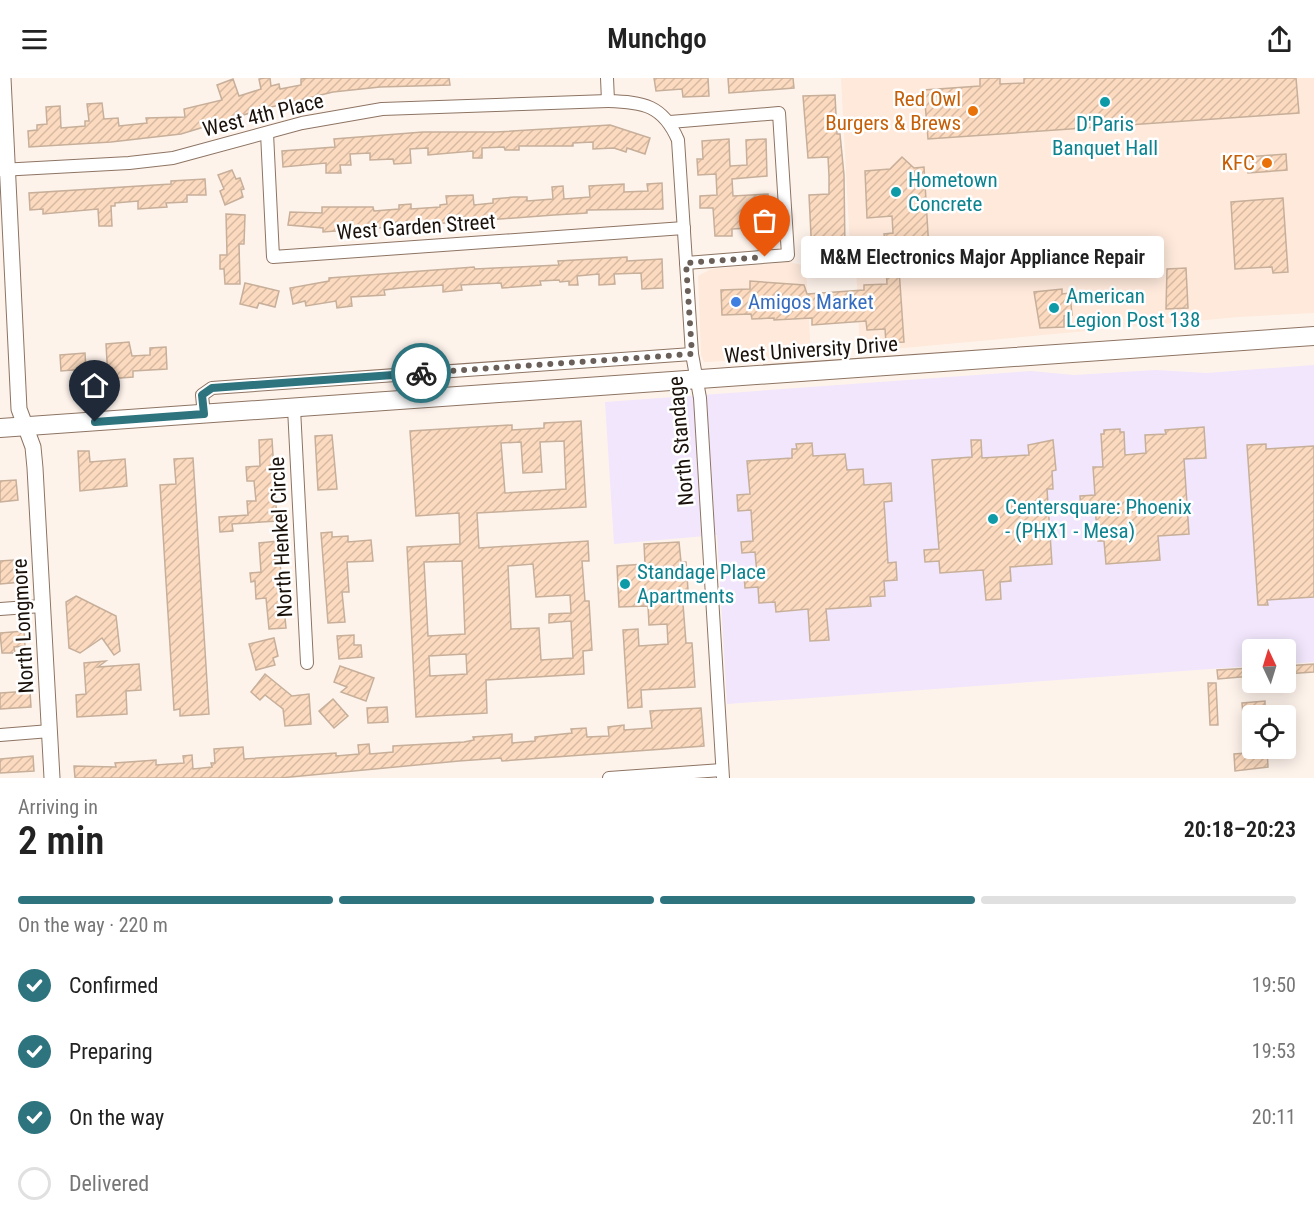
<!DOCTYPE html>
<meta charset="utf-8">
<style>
:root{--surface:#fff;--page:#f2f2f2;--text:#222;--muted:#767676;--line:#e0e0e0;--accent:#2d747f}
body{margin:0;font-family:"Roboto Condensed",sans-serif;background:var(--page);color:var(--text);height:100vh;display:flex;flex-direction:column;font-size:22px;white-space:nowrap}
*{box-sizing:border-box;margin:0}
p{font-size:20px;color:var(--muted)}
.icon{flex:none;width:33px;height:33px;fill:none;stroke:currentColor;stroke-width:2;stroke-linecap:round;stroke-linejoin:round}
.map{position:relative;height:700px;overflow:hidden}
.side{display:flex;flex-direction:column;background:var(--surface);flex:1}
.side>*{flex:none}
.needle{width:39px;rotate:356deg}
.buttons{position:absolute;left:1242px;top:561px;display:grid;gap:12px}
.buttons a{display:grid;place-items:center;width:54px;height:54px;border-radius:6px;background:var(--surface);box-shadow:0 3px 15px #0003;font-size:30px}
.pin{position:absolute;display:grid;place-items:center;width:51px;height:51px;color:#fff;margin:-62px -26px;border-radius:50% 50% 50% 0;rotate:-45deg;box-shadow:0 0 6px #0007}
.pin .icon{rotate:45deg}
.courier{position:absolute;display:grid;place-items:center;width:60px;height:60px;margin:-30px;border:4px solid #2d747f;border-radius:50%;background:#fff;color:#222;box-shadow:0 2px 8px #0007}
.bubble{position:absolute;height:42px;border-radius:6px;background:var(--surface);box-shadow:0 3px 15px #0003;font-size:20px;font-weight:600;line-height:42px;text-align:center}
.summary em{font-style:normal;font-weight:600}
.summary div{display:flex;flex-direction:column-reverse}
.summary{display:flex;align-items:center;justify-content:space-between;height:102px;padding:0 18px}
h1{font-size:39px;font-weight:600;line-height:45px}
.bar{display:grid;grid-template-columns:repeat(4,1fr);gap:9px 6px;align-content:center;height:72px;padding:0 18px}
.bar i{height:8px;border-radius:4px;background:var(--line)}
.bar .active{background:var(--accent)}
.bar p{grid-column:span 4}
ol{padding:0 18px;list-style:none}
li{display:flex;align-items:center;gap:18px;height:66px}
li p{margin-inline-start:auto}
li .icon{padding:6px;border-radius:50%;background:var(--accent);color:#fff;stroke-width:4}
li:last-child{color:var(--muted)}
li i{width:33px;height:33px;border:3px solid var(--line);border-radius:50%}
header{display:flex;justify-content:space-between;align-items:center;height:78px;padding:0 18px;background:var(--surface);font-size:27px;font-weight:600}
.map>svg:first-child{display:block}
</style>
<header><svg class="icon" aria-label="menu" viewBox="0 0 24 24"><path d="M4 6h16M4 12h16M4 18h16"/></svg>Munchgo<svg class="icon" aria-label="share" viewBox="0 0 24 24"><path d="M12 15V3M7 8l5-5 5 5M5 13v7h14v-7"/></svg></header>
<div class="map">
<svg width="1314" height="700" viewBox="0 0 1314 700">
<defs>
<pattern id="building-hatch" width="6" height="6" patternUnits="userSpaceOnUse" patternTransform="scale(1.5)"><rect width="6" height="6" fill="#fbdabf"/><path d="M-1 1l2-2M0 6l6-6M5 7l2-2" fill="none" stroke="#d7baa3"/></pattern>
</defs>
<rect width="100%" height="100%" fill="#fef3eb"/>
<g fill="#fee9db">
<path d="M 841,0 L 1314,0 L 1314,235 L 1239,239 L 860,274 L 855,169 L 850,170 Z"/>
<path d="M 789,184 L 806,188 L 811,279 L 704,284 L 701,277 L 698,198 L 711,191 Z"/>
</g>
<path fill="#f1e6fb" d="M 1314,287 L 1314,584 L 1286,586 L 1286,572 L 1252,572 L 1252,588 L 727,626 L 717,457 L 614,466 L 605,324 L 1031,293 L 1074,297 L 1156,292 L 1206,295 Z"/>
<g fill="url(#building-hatch)" stroke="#c7af9a" stroke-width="1.5" fill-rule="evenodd">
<path d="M 265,0 L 270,0 L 271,8 L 279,6 L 280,11 L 301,7 L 301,1 L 308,0 L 449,0 L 450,7 L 380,9 L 333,14 L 263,31 L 181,56 L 111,64 L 29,69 L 28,53 L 37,52 L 37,47 L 47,46 L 46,29 L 60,28 L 61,50 L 85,48 L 85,43 L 89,43 L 87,26 L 102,25 L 104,41 L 118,40 L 119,48 L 147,45 L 146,40 L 185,39 L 184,31 L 222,22 L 217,7 L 233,1 L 239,18 L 261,11 L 259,1 Z"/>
<path d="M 654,0 L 708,0 L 709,18 L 683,19 L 682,11 L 656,13 Z"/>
<path d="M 728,0 L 793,0 L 794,10 L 729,15 Z"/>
<path d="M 980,0 L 1000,0 L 1000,6 L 1024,5 L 1024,0 L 1296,0 L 1299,35 L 928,61 L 924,12 L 980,8 Z"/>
<path d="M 835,17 L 837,56 L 840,56 L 844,97 L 845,172 L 830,172 L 831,176 L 812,178 L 809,117 L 829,116 L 829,98 L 828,79 L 808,80 L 803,18 Z"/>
<path d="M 610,47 L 650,60 L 645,76 L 627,70 L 626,74 L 614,70 L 593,71 L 593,64 L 573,65 L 573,68 L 519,68 L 519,72 L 505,72 L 504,69 L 482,70 L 482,80 L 473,80 L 473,73 L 428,77 L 428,70 L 410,71 L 411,85 L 394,86 L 393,81 L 370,82 L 370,75 L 350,76 L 351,87 L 340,87 L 341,95 L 326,95 L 326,85 L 283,89 L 282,73 L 335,69 L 334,61 L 423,54 L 496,54 Z"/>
<path d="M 729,61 L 730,88 L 747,87 L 746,62 L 766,61 L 767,98 L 732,101 L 733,118 L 768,116 L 770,154 L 750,155 L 749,150 L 732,151 L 732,158 L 715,158 L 713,130 L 700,130 L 700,118 L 717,117 L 716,96 L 698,97 L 697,81 L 703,81 L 702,63 Z"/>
<path d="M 1286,76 L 1287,92 L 1248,95 L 1247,79 Z"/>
<path d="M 902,79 L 914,90 L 924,89 L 930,189 L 899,191 L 904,264 L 886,265 L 885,251 L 867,252 L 866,243 L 812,247 L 812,240 L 774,242 L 774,240 L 752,241 L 751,236 L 722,237 L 721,212 L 750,211 L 750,203 L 804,207 L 807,216 L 864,212 L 864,207 L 887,206 L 885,173 L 880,174 L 879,163 L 885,163 L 884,156 L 893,155 L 892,138 L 867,140 L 865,93 L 890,91 Z"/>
<path d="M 232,92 L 236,101 L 240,100 L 244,111 L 241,112 L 243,119 L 225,127 L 220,113 L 224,111 L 218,97 Z"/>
<path d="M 205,101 L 206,117 L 187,117 L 187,124 L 166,125 L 167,129 L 138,131 L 138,123 L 115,125 L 115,128 L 111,128 L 112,148 L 99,148 L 98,131 L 43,136 L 43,131 L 30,132 L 29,115 L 171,106 L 171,103 Z"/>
<path d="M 662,105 L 663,131 L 587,132 L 587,135 L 554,137 L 323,154 L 323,150 L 288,147 L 290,134 L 322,135 L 322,129 L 373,129 L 374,133 L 399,131 L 399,127 L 411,126 L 411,131 L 440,129 L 440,127 L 447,126 L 446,118 L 473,117 L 474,127 L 493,125 L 493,121 L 514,119 L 527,119 L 527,123 L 553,121 L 552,109 L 563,108 L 564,121 L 590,119 L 589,108 L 624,106 L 624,114 L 648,113 L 647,106 Z"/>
<path d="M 1283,120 L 1288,194 L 1273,195 L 1272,189 L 1235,191 L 1231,124 Z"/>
<path d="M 226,136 L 245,137 L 244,166 L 239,166 L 240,206 L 225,206 L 224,191 L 220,191 L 220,177 L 227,177 Z"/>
<path d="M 627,179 L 627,183 L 662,181 L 663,210 L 642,211 L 641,195 L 614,196 L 615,206 L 599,207 L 599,196 L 577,198 L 578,207 L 569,207 L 569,203 L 560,204 L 559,202 L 540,203 L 541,207 L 502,210 L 501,205 L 461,207 L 462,212 L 443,214 L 443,207 L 400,210 L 384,212 L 385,217 L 351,219 L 352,228 L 337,230 L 336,223 L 306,228 L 305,223 L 293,226 L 290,210 L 329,203 L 329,200 L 474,189 L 475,191 L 559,187 L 558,183 Z"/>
<path d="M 1186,190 L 1188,230 L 1166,231 L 1167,191 Z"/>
<path d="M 245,205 L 279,213 L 275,229 L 259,225 L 257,230 L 240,226 Z"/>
<path d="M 1062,211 L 1062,216 L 1070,215 L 1072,237 L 1064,238 L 1064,249 L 1040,250 L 1034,214 Z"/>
<path d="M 129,264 L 132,278 L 150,277 L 150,270 L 166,269 L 167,291 L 133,293 L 133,299 L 108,301 L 106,266 Z"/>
<path d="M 85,275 L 86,291 L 61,293 L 60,277 Z"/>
<path d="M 581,343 L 586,429 L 477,435 L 479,470 L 588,463 L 589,483 L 582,483 L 585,523 L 589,523 L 592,572 L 583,573 L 584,596 L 486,602 L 487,635 L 416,639 L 407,469 L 460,466 L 459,435 L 416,438 L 410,353 L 512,347 L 512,352 L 544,350 L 544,345 ZM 564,363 L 566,411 L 505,415 L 501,365 L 521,364 L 523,395 L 542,394 L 540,364 ZM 462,483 L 465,556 L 428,558 L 424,484 ZM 533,486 L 536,519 L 570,517 L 571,535 L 549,536 L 549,545 L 571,543 L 573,580 L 541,582 L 539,550 L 511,551 L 508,488 ZM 466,576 L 467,596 L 430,598 L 429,578 Z"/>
<path d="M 1204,349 L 1206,380 L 1184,381 L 1189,456 L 1158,458 L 1160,482 L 1106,486 L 1104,463 L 1098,463 L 1095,429 L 1081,430 L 1080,418 L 1095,417 L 1093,389 L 1103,389 L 1101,356 L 1104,356 L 1104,352 L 1120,351 L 1120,354 L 1124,354 L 1125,377 L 1146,375 L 1145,357 L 1166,356 L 1165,352 Z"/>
<path d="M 332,357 L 337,411 L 318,412 L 315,358 Z"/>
<path d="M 272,361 L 277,443 L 232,446 L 233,453 L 220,454 L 219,439 L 248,437 L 247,423 L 256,423 L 254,403 L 247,403 L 246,389 L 260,388 L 259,362 Z"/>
<path d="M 971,362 L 981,362 L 982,380 L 1029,377 L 1028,367 L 1053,362 L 1056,392 L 1052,393 L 1053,411 L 1047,411 L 1052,486 L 1010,489 L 1011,503 L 1000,504 L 1001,521 L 986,522 L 983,492 L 940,495 L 939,483 L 925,484 L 924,472 L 939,471 L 932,382 L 972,379 Z"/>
<path d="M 812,365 L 813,378 L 845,376 L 847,392 L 863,391 L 864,407 L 891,405 L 892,423 L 884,424 L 888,485 L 896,484 L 897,502 L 884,503 L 885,518 L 870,519 L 871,528 L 826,531 L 829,562 L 810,563 L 808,531 L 776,534 L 775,524 L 759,525 L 758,509 L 745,510 L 744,497 L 757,496 L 755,474 L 742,475 L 741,464 L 753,463 L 751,432 L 738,433 L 737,417 L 750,416 L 747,383 L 792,380 L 792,371 L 797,371 L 796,366 Z"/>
<path d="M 1266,366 L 1266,371 L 1314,368 L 1314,519 L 1267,522 L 1268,527 L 1258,527 L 1247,367 Z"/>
<path d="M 78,373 L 89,373 L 90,384 L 125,381 L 127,408 L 80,413 Z"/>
<path d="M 193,380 L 209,636 L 180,638 L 180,631 L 174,632 L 160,407 L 176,406 L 174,381 Z"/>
<path d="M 16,402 L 18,422 L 0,424 L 0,403 Z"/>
<path d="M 332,454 L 332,459 L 348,458 L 348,464 L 371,462 L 373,483 L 347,484 L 349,514 L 342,514 L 345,544 L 328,545 L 321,455 Z"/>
<path d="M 278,463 L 286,550 L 269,551 L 266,520 L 256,521 L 255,503 L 251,504 L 250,495 L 261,494 L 259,465 Z"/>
<path d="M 679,464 L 681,484 L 686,484 L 689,526 L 683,526 L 686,565 L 692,565 L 695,609 L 641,612 L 642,629 L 628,630 L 623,552 L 638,551 L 639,568 L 668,566 L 667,546 L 649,547 L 648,528 L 619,529 L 617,488 L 645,486 L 644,466 Z"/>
<path d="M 14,482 L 15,489 L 21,489 L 22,504 L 0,506 L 0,483 Z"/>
<path d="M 76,518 L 116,538 L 120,573 L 114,577 L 102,560 L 80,575 L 69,570 L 66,524 Z"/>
<path d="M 24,553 L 25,568 L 14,569 L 15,575 L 2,575 L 0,555 Z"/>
<path d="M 354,557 L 354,567 L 361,567 L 362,579 L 339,581 L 337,558 Z"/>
<path d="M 274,560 L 278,578 L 273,580 L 275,587 L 256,592 L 249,566 Z"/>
<path d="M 106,583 L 98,589 L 139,586 L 141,612 L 126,613 L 127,636 L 77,639 L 76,617 L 86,616 L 84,585 Z"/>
<path d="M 1314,586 L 1314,594 L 1286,596 L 1286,588 Z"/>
<path d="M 340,588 L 374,600 L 366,623 L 341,614 L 347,609 L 334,604 Z"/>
<path d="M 1252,590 L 1252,598 L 1218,601 L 1217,592 Z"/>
<path d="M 265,596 L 292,618 L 309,616 L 311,646 L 285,648 L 283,631 L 265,617 L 260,622 L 251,614 Z"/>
<path d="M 1208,605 L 1216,605 L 1218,647 L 1210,647 Z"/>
<path d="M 30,613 L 31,629 L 0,631 L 0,615 Z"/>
<path d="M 333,621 L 348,638 L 334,650 L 319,633 Z"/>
<path d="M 1265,623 L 1265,638 L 1252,638 L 1252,670 L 1267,670 L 1268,689 L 1235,693 L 1234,676 L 1246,675 L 1242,625 Z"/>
<path d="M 387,629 L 388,644 L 368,645 L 367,630 Z"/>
<path d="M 701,630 L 704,668 L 502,683 L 501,680 L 459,683 L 280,700 L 75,700 L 74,688 L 116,689 L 115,685 L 156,682 L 156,687 L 184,685 L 183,678 L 192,677 L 193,691 L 212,689 L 211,685 L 215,685 L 214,671 L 243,669 L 244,681 L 336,675 L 336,678 L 359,676 L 358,667 L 369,666 L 370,676 L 393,674 L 393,668 L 464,664 L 474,662 L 473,659 L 500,657 L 512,656 L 512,665 L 535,663 L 535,659 L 572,655 L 571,651 L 586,650 L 587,659 L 609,658 L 608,649 L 624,647 L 624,652 L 652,650 L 650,633 Z"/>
<path d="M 33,678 L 34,693 L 0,695 L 0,681 Z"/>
</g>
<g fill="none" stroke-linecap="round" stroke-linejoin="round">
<g stroke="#8d7463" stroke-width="14">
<g id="minor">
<path d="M 607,0 L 608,23 C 643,24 663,27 678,62 L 692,276 L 700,320 L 723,700"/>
<path d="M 670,44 L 779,35 L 788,177 L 686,185"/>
<path d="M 267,55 L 273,179 L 684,150"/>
<path d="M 0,92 L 129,85 L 173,80 L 302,45 L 382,31 L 608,23"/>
<path d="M 294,330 L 307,585"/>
<path d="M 204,337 L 202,317 L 212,310 L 692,276"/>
<path d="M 0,531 L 42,528"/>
<path d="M 0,657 L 50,653"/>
<path d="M 609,700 L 722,692"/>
</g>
</g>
<g stroke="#8d7463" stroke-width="17">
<path id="tertiary" d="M 3,0 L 19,331 L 33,369 L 35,390 L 52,700"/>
</g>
<g stroke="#8d7463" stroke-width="20">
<path id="secondary" d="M 0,350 L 1314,258"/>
</g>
<use href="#minor" stroke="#fff" stroke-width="12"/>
<use href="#tertiary" stroke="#fff" stroke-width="15"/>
<use href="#secondary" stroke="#fff" stroke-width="18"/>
</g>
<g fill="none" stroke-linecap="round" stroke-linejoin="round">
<path stroke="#6a6059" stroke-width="6" stroke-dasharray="0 10.8" d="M 421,295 L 692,276 L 686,185 L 765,179"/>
<path stroke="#2d747f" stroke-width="8" d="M 95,344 L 204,336 L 202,317 L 212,310 L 421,295"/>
</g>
<g fill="#0f9aa8" stroke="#fff" stroke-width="2">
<circle cx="1105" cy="24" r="6"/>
<circle cx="896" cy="114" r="6"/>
<circle cx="1054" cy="230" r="6"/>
<circle cx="993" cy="441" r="6"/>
<circle cx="625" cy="506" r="6"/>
</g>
<g fill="#e8710a" stroke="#fff" stroke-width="2">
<circle cx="973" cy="33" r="6"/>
<circle cx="1267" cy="85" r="6"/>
</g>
<circle fill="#3f7fe0" stroke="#fff" stroke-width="2" cx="736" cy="224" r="6"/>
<g text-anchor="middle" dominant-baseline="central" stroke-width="5" stroke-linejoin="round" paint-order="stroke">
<g font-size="21" fill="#c56008" stroke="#fff" text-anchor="end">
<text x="961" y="21">Red Owl<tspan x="961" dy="24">Burgers &amp; Brews</tspan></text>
<text x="1255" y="85">KFC</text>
</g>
<g font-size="21" fill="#1a110a" stroke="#fff">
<text transform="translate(263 37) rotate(-14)">West 4th Place</text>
<text transform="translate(416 149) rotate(-4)">West Garden Street</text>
<text transform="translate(811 272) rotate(-4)">West University Drive</text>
<text transform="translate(681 363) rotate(-95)">North Standage</text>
<text transform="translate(281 459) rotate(-93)">North Henkel Circle</text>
<text transform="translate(23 548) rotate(-93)">North Longmore</text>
</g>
<g font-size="21" fill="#0d838f" stroke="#fff" text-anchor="start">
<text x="1105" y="46" text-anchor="middle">D'Paris<tspan x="1105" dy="24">Banquet Hall</tspan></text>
<text x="908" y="102">Hometown<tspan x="908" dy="24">Concrete</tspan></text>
<text x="1066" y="218">American<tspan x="1066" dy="24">Legion Post 138</tspan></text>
<text x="1005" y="429">Centersquare: Phoenix<tspan x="1005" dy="24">- (PHX1 - Mesa)</tspan></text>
<text x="637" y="494">Standage Place<tspan x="637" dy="24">Apartments</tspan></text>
</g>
<g font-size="21" fill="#366cbe" stroke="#fff" text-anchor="start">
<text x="748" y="224">Amigos Market</text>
</g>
</g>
</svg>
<div class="buttons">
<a><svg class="needle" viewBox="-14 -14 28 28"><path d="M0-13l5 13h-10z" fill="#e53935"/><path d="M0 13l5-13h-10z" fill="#767676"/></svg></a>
<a><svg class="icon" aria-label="locate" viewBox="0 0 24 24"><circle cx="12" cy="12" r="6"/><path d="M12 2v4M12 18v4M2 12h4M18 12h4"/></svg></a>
</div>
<div class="pin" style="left:765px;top:179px;background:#ea580c"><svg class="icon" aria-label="bag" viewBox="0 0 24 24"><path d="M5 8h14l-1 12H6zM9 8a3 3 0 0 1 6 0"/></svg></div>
<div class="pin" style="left:95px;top:344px;background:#1f2937"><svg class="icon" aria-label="home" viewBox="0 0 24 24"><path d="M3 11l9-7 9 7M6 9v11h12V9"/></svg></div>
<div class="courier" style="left:421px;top:295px"><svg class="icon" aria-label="bike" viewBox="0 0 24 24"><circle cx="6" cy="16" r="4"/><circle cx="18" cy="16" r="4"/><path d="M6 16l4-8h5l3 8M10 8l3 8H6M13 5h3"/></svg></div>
<div class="bubble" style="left:801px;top:158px;width:363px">M&amp;M Electronics Major Appliance Repair</div>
</div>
<section class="side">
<div class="summary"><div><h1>2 min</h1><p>Arriving in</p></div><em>20:18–20:23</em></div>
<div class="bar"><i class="active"></i><i class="active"></i><i class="active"></i><i></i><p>On the way · 220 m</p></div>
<ol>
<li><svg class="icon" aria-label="check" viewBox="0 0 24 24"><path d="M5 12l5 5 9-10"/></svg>Confirmed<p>19:50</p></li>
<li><svg class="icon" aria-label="check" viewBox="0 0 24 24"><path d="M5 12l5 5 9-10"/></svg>Preparing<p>19:53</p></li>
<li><svg class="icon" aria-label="check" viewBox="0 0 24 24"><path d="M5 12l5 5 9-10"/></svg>On the way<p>20:11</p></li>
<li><i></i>Delivered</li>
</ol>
</section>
